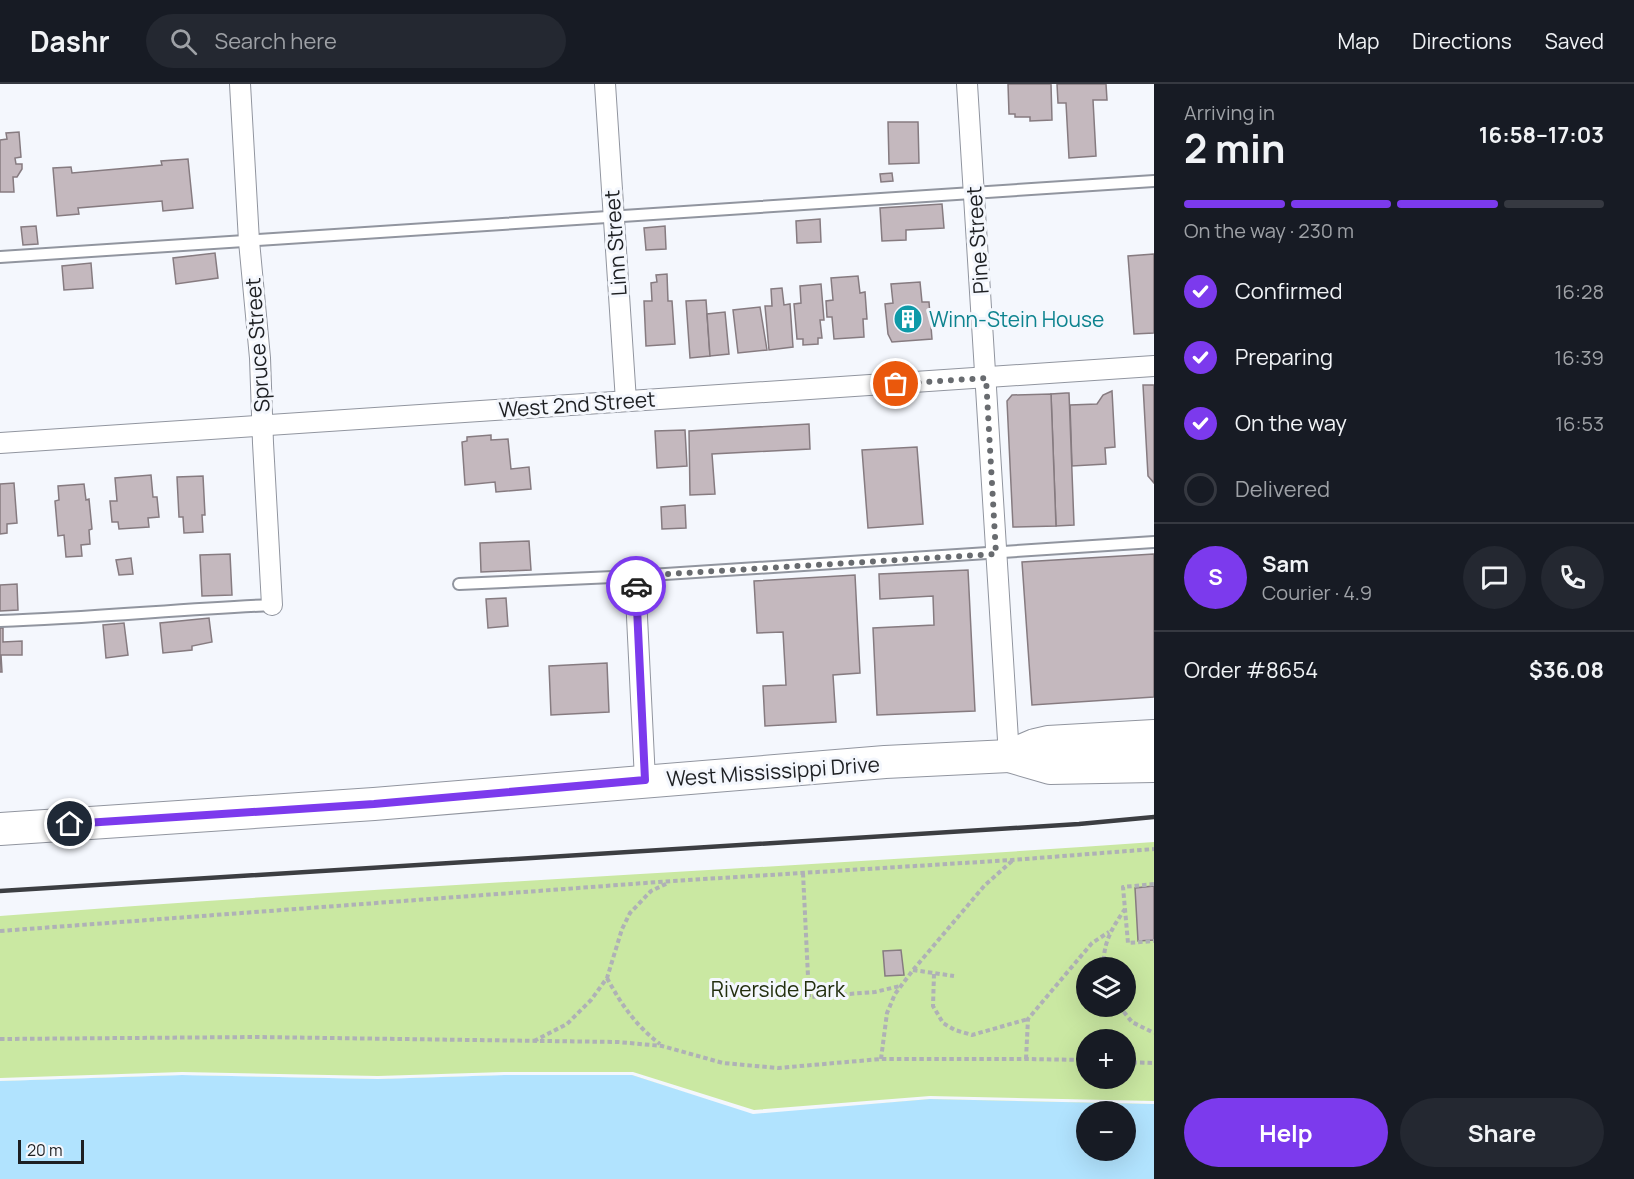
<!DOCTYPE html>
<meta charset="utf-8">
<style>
:root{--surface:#171b24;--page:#242831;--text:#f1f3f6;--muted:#9ea1a6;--line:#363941;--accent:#7c3aed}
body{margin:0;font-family:Manrope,sans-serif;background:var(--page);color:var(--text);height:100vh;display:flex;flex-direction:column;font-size:22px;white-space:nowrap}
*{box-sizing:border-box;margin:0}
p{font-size:20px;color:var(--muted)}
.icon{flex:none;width:33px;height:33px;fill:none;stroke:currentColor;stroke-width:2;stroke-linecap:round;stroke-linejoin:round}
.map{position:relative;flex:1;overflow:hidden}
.sheet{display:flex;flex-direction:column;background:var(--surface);width:480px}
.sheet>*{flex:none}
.tools{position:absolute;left:1076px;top:873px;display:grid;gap:12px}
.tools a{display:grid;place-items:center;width:60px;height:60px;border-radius:50%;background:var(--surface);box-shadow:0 6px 24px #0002;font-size:30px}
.scale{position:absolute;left:18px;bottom:15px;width:66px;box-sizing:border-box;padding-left:6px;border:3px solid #1d1f22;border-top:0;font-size:16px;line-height:21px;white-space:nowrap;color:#1d1f22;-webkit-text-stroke:4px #f4f7fd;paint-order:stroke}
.pin{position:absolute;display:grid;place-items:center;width:51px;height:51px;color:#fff;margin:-26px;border:3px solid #fff;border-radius:50%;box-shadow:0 2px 6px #0007}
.courier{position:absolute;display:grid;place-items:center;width:60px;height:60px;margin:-30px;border:4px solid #7c3aed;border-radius:50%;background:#fff;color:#222;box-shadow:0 2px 8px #0007}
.summary em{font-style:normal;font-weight:700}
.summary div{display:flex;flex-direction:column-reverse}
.summary{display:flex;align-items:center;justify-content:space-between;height:102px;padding:0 30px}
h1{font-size:39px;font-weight:700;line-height:45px}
.bar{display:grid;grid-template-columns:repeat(4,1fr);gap:9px 6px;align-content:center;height:72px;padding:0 30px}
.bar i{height:8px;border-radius:4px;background:var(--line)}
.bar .selected{background:var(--accent)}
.bar p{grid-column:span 4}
.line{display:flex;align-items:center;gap:15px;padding:0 30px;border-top:2px solid var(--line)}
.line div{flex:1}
.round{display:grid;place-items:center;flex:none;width:63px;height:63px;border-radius:32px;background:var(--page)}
ol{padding:0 30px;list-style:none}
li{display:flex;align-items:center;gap:18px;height:66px}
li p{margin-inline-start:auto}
li .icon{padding:6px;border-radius:50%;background:var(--accent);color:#fff;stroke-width:4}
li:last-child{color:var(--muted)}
li i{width:33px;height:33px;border:3px solid var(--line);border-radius:50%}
.primary-button{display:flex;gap:12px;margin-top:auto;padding:12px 30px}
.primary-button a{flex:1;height:69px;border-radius:36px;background:var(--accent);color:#fff;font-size:24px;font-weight:700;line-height:69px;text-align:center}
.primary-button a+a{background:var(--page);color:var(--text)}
header{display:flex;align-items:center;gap:36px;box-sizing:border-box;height:84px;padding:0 30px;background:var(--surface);border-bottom:2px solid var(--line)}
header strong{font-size:28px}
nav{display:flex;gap:33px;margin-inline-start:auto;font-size:21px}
.search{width:420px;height:54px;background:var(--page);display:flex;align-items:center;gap:15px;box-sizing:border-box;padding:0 21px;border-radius:33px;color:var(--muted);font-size:22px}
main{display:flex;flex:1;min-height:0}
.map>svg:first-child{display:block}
</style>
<header>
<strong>Dashr</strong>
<div class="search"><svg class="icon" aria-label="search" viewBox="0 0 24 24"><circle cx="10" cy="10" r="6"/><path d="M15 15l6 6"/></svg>Search here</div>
<nav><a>Map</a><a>Directions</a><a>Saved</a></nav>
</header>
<main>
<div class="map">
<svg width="1154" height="1095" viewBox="0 0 1154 1095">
<rect width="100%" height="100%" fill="#f4f7fd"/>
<path fill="#cae8a2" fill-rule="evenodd" d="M 1154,758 L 1154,1020 L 753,1030 L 504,991 L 378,995 L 182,991 L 0,997 L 0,832 C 384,802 769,785 1154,758 ZM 1086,884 L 1125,884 L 1125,922 L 1086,922 ZM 1086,956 L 1125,956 L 1125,994 L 1086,994 Z"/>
<path fill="#b1e3fe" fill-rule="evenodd" d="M 182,991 L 378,995 L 504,991 L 632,991 L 753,1029 L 930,1015 L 1154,1020 L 1154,1095 L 0,1095 L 0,997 ZM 1086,1028 L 1125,1028 L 1125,1066 L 1086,1066 Z"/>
<path fill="#f4f7fd" d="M 182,988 L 378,992 L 504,988 L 633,988 L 754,1026 L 930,1012 L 1154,1017 L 1154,1020 L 930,1015 L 753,1030 L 632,991 L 504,991 L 378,995 L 182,991 L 0,997 L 0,994 Z"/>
<g fill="#c4b8be" stroke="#867b80" stroke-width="1.5">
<path d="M 1008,0 L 1051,0 L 1052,36 L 1030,37 L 1030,33 L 1015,33 L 1015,30 L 1009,30 Z"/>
<path d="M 1057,0 L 1106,0 L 1107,16 L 1093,16 L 1096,72 L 1069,74 L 1066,19 L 1058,19 Z"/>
<path d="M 888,38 L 918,38 L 919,79 L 889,80 Z"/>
<path d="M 19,48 L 21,73 L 15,74 L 16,80 L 22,80 L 22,85 L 17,93 L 13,93 L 14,108 L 0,108 L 0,56 L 7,55 L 6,49 Z"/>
<path d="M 188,75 L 193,124 L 163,127 L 162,117 L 78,124 L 79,130 L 57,132 L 53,84 L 71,83 L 72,89 L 162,81 L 161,77 Z"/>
<path d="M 892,89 L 893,97 L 881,98 L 880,90 Z"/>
<path d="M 942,120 L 944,144 L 906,146 L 906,156 L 882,157 L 880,124 Z"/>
<path d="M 820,135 L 821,158 L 797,159 L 796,137 Z"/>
<path d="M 36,142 L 38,160 L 23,161 L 21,143 Z"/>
<path d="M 665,142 L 666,165 L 646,166 L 644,144 Z"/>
<path d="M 215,169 L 218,194 L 176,200 L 173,174 Z"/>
<path d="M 1154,170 L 1154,249 L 1134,250 L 1128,172 Z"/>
<path d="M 91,179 L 93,204 L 64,206 L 62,182 Z"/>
<path d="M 667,190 L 668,217 L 672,217 L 675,260 L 646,262 L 644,217 L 652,217 L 651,199 L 657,198 L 656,191 Z"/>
<path d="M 858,192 L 860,209 L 865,208 L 867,235 L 863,235 L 864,253 L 834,255 L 832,233 L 827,233 L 826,217 L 833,216 L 831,194 Z"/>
<path d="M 920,198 L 922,218 L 929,218 L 932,255 L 892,258 L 888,250 L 885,220 L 893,219 L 891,200 Z"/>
<path d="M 821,200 L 824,236 L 820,236 L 822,254 L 818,254 L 818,260 L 803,261 L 803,255 L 797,255 L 794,220 L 801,219 L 800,202 Z"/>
<path d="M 782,204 L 784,221 L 790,220 L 793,263 L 769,266 L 765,222 L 772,222 L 771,205 Z"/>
<path d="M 706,216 L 710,272 L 690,274 L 686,217 Z"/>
<path d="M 760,223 L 767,266 L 738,269 L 733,226 Z"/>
<path d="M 725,228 L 729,270 L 710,272 L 707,230 Z"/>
<path d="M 1143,301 L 1154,301 L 1154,399 L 1148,392 Z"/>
<path d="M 1112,307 L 1115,363 L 1105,364 L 1106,380 L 1072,382 L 1070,321 L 1097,320 L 1103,311 Z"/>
<path d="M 1066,309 L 1069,309 L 1074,441 L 1056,442 L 1051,310 Z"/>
<path d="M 1051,310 L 1056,442 L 1013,443 L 1007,317 L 1012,311 Z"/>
<path d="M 809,340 L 810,365 L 712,370 L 715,410 L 690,411 L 689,347 Z"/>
<path d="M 685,346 L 687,382 L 657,384 L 655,347 Z"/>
<path d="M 491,351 L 491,356 L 508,355 L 511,385 L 529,383 L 531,405 L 496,408 L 495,398 L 465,401 L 462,358 L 467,357 L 467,353 Z"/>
<path d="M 917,363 L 923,440 L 868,444 L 862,366 Z"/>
<path d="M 151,391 L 153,413 L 157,413 L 159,433 L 148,434 L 149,443 L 119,445 L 118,438 L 112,438 L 110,417 L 117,417 L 115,394 Z"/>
<path d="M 203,392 L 205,431 L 202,431 L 203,448 L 184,449 L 183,433 L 179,433 L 177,393 Z"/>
<path d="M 14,399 L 17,439 L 7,440 L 7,449 L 0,450 L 0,400 Z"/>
<path d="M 84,400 L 86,416 L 89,415 L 92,445 L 89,446 L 90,460 L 81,461 L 82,472 L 66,473 L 64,451 L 58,452 L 55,417 L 59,416 L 58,402 Z"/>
<path d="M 685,421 L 686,444 L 662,445 L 661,423 Z"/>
<path d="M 529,457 L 531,486 L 481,488 L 480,459 Z"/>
<path d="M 230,470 L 232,511 L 202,512 L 200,471 Z"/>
<path d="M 1154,470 L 1154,613 L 1032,621 L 1022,478 Z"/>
<path d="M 131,474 L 133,490 L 119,491 L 116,476 Z"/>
<path d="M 968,486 L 975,627 L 877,631 L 873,544 L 934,541 L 933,512 L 880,515 L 879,490 Z"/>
<path d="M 855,491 L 860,589 L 833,591 L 836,638 L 765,642 L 763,602 L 786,601 L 783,548 L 757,549 L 754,497 Z"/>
<path d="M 17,500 L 18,526 L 0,527 L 0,501 Z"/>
<path d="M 506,514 L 508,542 L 488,544 L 486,515 Z"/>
<path d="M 209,534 L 212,558 L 192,562 L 192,566 L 163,569 L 160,539 Z"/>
<path d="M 124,539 L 128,571 L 106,574 L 103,541 Z"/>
<path d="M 0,544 L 3,544 L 3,558 L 22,557 L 22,571 L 1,571 L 2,588 L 0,588 Z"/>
<path d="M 607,579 L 609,628 L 551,631 L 549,582 Z"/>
<path d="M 1154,802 L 1154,856 L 1138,857 L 1135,804 Z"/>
<path d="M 901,866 L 904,891 L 885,892 L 883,867 Z"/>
</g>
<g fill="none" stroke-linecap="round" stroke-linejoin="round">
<g stroke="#91959f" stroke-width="14">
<g id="service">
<path d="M 0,173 L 1154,97"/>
<path d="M 459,500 L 635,492 L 1154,458"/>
<path d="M 0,537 C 91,534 181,525 272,521"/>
</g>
</g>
<g stroke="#91959f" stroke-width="22">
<g id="minor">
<path d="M 240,0 L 249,157 L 260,274 L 263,359 L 272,521"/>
<path d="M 605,0 L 626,317"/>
<path d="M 967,0 L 1009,672"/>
<path d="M 0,359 L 1154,282"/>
<path d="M 635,492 L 645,696"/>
</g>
</g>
<g stroke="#91959f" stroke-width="34">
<g id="primary">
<path d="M 1009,672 L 1050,684 L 1154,682"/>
<path d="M 0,745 L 374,720 L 885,678 L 1009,672 L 1035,661 L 1048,658 L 1154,652"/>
</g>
</g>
<g stroke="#afb1b6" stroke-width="4" stroke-dasharray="4.5 3" stroke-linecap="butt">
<path d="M 803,789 L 809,913 L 875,908 L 900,902"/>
<path d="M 1154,800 L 1123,803 L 1128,859 L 1154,857"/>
<path d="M 0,847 L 672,797 L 1012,776 L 1154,765"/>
<path d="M 1104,884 C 1102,860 1112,844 1125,825"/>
<path d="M 913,886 L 954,892"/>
<path d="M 934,890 L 933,922 L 943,939 L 955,946 L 972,951 L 1028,935"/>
<path d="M 607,894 C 621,920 636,942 660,960"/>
<path d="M 1119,922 L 1132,938 L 1154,949"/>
<path d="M 0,955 L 257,953 L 618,958 L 662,962 L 723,979 L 778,984 L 881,975 L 1026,975 L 1086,976"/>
<path d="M 534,957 L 567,940 L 591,916 L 607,894 L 622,845 L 630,829 L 651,807 L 668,799"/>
<path d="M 881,975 L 887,929 L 895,910 L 913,886 L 985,801 L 1012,777"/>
<path d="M 1026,975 L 1028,935 L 1092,859 L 1109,848"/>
<path d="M 1125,978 L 1154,979"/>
</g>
<use href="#service" stroke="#fff" stroke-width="10"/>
<use href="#minor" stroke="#fff" stroke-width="20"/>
<use href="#primary" stroke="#fff" stroke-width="32"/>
<path stroke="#3c3e42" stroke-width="4.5" d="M 0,807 L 1079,740 L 1154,733"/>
</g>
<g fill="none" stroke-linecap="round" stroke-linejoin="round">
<path stroke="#686b6f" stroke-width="6" stroke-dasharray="0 10.8" d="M 636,502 L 635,492 L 996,470 L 986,294 L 896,300"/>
<path stroke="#7c3aed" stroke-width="8" d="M 70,740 L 374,720 L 645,696 L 636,502"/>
</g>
<defs>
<g id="building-disc" transform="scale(1.5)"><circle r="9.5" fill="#0f9aa8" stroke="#f4f7fd"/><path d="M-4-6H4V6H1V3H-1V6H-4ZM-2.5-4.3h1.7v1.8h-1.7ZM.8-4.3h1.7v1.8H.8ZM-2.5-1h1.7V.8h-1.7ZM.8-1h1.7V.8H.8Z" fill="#fff"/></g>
</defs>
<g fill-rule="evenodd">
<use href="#building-disc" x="908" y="235"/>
</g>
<g text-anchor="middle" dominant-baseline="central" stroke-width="6" stroke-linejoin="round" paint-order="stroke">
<g font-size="21" fill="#1d1f22" stroke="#f4f7fd">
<text transform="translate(977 156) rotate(-94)">Pine Street</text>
<text transform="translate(615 159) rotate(-94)">Linn Street</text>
<text transform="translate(257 261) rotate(-94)">Spruce Street</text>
<text transform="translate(577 320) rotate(-4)">West 2nd Street</text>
<text transform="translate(773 687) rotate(-4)">West Mississippi Drive</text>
</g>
<g font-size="21" fill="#0d838f" stroke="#f4f7fd" text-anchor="start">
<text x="929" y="235">Winn-Stein House</text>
</g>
<g font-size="21" fill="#232f0f" stroke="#f4f7fd">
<text x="778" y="905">Riverside Park</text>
</g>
</g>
</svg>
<div class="tools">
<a><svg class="icon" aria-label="layers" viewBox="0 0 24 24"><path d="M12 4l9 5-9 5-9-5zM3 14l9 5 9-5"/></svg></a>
<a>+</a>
<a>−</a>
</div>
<div class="scale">20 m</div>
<div class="pin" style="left:896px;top:300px;background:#ea580c"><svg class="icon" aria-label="bag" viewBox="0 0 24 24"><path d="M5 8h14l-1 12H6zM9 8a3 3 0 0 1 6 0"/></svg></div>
<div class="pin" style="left:70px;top:740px;background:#1f2937"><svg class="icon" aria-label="home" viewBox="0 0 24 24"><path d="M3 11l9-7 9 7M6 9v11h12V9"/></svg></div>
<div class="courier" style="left:636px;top:502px"><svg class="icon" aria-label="car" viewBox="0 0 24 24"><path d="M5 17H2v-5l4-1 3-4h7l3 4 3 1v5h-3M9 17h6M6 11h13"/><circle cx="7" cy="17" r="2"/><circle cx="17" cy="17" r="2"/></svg></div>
</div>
<section class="sheet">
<div class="summary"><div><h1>2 min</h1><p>Arriving in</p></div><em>16:58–17:03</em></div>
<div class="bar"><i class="selected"></i><i class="selected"></i><i class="selected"></i><i></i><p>On the way · 230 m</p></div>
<ol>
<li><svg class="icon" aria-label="check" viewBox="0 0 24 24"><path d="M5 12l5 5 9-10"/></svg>Confirmed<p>16:28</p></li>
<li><svg class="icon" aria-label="check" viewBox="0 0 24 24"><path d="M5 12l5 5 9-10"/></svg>Preparing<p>16:39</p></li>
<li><svg class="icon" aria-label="check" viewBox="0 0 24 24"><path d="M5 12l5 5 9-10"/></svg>On the way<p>16:53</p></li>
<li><i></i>Delivered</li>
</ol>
<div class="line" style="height:108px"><b class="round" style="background:var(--accent);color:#fff">S</b><div><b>Sam</b><p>Courier · 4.9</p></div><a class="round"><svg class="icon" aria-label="chat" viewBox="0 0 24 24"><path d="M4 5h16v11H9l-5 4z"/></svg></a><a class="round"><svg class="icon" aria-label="phone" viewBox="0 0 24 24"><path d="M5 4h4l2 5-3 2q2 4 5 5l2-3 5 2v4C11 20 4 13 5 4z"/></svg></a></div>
<div class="line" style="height:78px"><div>Order #8654</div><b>$36.08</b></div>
<div class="primary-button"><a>Help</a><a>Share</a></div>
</section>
</main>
